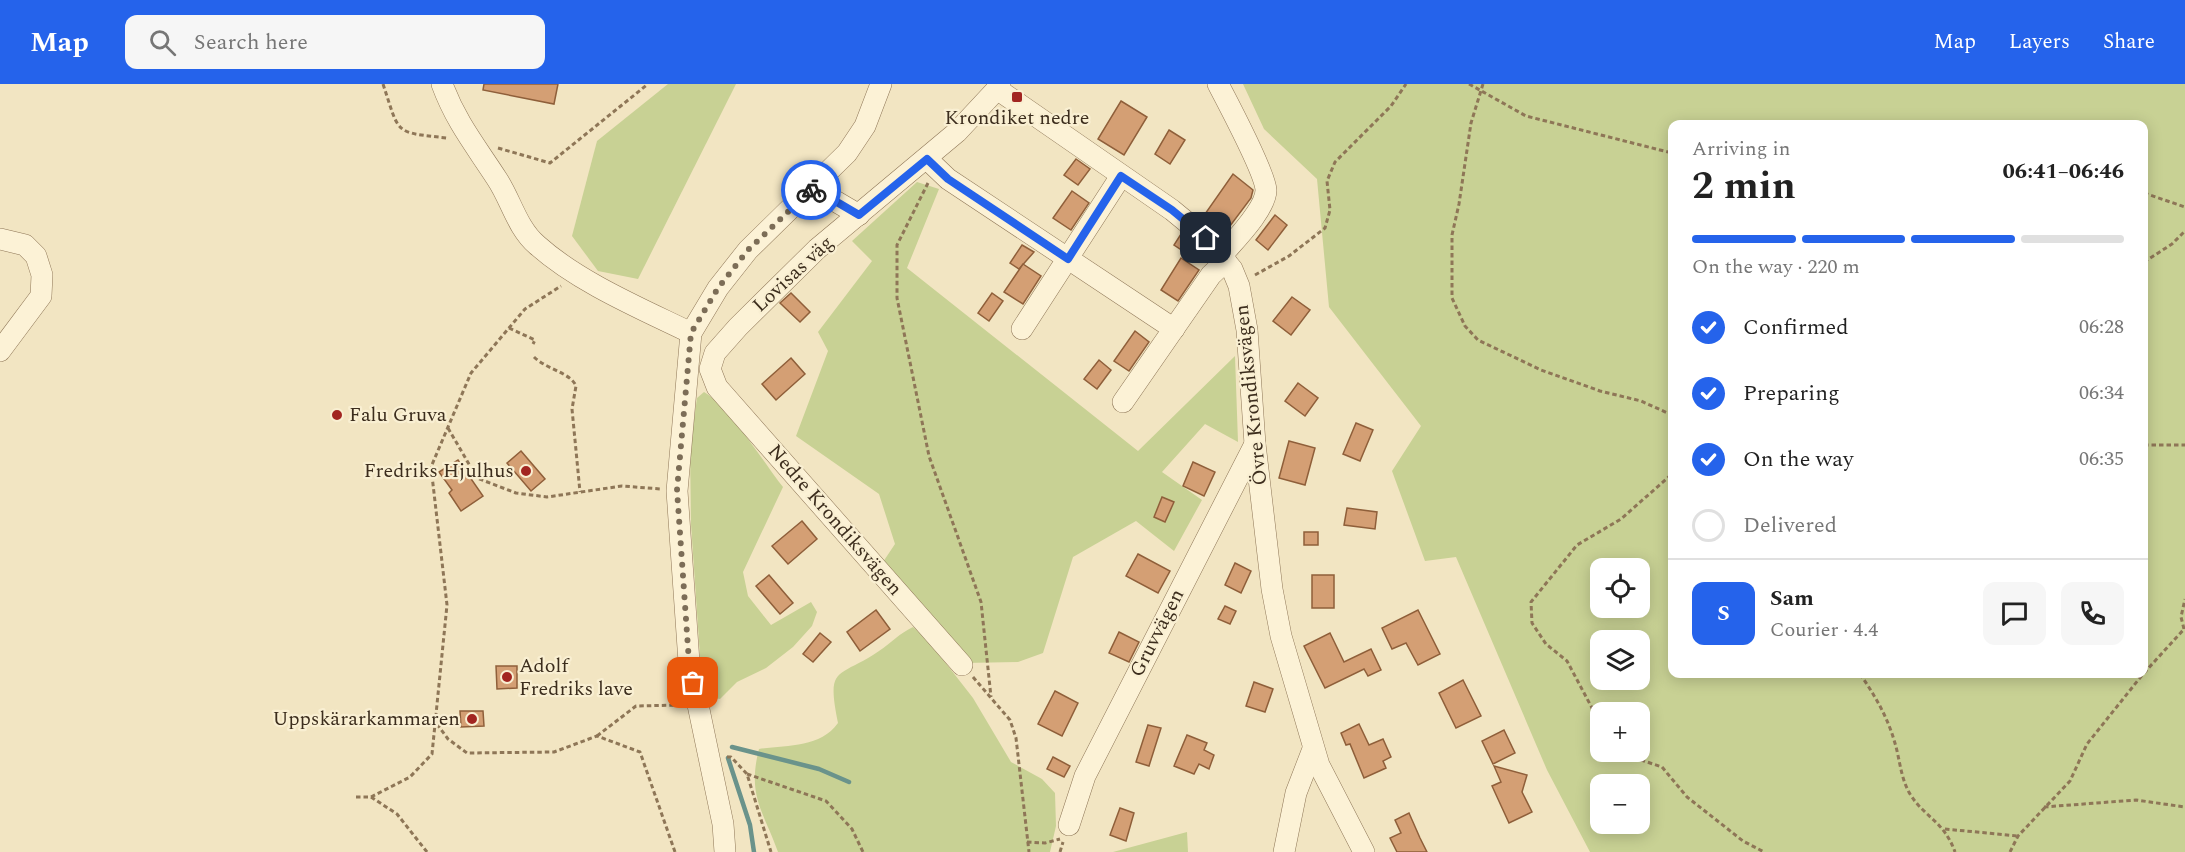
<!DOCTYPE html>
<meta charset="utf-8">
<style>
:root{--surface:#fff;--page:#f6f6f6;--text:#222;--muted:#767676;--line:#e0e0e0;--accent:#2563eb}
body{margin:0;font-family:Spectral,serif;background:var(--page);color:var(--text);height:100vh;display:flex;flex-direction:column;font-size:22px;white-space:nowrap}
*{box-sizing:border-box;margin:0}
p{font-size:20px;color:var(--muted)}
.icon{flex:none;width:33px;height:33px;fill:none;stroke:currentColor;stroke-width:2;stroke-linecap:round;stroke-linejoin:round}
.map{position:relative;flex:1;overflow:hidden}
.details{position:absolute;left:1668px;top:36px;width:480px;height:558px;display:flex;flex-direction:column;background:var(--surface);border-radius:12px;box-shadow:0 3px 15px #0003}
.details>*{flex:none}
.controls{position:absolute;left:1590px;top:474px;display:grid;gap:12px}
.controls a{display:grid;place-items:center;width:60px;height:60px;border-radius:12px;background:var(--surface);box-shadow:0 3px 15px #0003;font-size:30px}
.pin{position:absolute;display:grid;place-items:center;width:51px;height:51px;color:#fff;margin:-26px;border-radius:12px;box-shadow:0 3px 9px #0006}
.courier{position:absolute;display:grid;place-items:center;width:60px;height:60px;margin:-30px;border:4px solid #2563eb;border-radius:50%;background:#fff;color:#222;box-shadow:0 2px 8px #0007}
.headline em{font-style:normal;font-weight:700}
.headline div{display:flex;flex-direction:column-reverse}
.headline{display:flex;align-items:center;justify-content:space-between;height:102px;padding:0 24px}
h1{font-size:39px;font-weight:700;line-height:45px}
.bar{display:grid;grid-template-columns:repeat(4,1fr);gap:9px 6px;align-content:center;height:72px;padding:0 24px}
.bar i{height:8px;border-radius:4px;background:var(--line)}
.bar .selected{background:var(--accent)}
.bar p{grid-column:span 4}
.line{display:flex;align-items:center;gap:15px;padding:0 24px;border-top:2px solid var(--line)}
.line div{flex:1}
.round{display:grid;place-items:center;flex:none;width:63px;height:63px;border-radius:12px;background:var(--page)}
ol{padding:0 24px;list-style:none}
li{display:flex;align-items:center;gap:18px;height:66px}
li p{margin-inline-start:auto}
li .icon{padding:6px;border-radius:50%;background:var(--accent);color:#fff;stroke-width:4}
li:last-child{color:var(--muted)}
li i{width:33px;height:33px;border:3px solid var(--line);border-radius:50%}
header{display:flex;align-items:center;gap:36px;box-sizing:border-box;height:84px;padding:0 30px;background:var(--accent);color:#fff}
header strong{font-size:28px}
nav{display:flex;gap:33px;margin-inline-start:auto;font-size:21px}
.search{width:420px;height:54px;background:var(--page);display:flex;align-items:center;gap:15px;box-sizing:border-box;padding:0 21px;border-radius:12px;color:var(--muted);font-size:22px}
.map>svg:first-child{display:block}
</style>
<header>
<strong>Map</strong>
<div class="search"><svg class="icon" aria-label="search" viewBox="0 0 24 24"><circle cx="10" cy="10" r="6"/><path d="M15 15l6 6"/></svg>Search here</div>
<nav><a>Map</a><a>Layers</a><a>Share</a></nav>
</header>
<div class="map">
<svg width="2185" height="768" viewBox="0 0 2185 768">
<rect width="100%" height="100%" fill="#f2e5c2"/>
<g fill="#c8d194" fill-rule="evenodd">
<path d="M 668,0 L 736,0 L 638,195 L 598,187 L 572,152 L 597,57 Z"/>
<path d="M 1243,0 L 2185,0 L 2185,768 L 1590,768 L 1547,686 L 1456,473 L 1425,477 L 1392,387 L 1421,342 L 1329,223 L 1317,95 L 1264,45 ZM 2144,40 L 2144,590 L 1672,590 L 1672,40 ZM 1640,484 L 1640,524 L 1600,524 L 1600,484 ZM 1600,556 L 1640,556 L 1640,596 L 1600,596 ZM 1640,628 L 1640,668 L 1600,668 L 1600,628 ZM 1640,700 L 1640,740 L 1600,740 L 1600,700 Z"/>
<path d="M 917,98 L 939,105 L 907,184 L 1138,367 L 1235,272 L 1238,358 L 1205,340 L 1162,388 L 1202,416 L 1174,467 L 1136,437 L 1073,473 L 1043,569 L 1018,578 L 963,579 L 883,478 L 895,460 L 879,410 L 796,352 L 828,267 L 818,248 L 872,177 L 852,157 Z"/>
<path d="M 704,308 C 730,323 763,378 783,403 L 743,488 L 748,512 L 771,541 L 811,518 L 817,528 L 812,542 L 793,563 L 766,584 L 737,598 L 720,615 L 710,613 L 702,601 L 691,440 L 690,364 L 697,314 Z"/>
<path d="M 913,543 L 927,555 L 973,614 L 1011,678 L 1042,695 L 1055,709 L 1056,742 L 1050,768 L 778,768 C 763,726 747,712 759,665 C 787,661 820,664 838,639 C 826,580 838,595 879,567 C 891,559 900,549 913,543 Z"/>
<path d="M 1187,748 L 1188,768 L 1113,768 Z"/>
</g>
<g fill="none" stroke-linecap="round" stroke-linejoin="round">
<g stroke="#6a938b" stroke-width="4.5">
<path d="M 732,663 L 819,685 L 849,698"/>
<path d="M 728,674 L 750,741 L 754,768"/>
</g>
</g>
<g fill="#d49f74" stroke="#8f5f3a" stroke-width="1.5">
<path d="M 484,0 L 558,0 L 554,20 L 483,6 Z"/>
<path d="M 1121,17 L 1147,33 L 1124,71 L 1098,55 Z"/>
<path d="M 1169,46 L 1185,56 L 1170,80 L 1155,70 Z"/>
<path d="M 1076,75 L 1090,85 L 1078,101 L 1064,91 Z"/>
<path d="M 1233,90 L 1253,106 L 1251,114 L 1227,146 L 1205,130 Z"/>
<path d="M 1072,107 L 1089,119 L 1071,146 L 1053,134 Z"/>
<path d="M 1275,131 L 1287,141 L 1268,166 L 1256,156 Z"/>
<path d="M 1181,150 L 1192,159 L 1186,169 L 1174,161 Z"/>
<path d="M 1022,161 L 1034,168 L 1019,185 L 1010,179 Z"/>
<path d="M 1181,174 L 1199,186 L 1178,217 L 1161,206 Z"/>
<path d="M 1023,180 L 1041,192 L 1023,220 L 1004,208 Z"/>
<path d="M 791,209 L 810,228 L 800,238 L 780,219 Z"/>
<path d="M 992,209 L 1003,217 L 989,237 L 978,229 Z"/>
<path d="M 1292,213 L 1310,226 L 1291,251 L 1273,237 Z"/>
<path d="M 1135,247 L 1149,258 L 1129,287 L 1114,277 Z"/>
<path d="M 791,274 L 805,290 L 776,316 L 762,300 Z"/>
<path d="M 1099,276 L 1111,286 L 1097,305 L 1084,295 Z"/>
<path d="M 1298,299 L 1318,314 L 1305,332 L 1285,317 Z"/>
<path d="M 1356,339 L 1373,346 L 1360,377 L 1343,370 Z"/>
<path d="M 1289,357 L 1315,364 L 1305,401 L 1279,394 Z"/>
<path d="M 521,367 L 545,395 L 531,407 L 507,379 Z"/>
<path d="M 458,376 L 483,412 L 461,427 L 449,409 L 452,406 L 439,388 Z"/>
<path d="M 1193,378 L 1215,388 L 1204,412 L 1183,402 Z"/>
<path d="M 1162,413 L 1174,418 L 1165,438 L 1154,433 Z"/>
<path d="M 1347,424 L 1377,428 L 1375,445 L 1344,441 Z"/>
<path d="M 802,437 L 817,455 L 788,480 L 772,462 Z"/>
<rect x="1304" y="448" width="14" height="13"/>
<path d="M 1138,470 L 1170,487 L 1158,509 L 1126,492 Z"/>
<path d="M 1235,479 L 1251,487 L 1241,509 L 1225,501 Z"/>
<path d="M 769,491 L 793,519 L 780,530 L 756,502 Z"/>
<rect x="1312" y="491" width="22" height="33"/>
<path d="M 1225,522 L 1236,527 L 1230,540 L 1218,535 Z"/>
<path d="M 876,526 L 890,545 L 860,567 L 847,548 Z"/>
<path d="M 1418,526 L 1440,570 L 1418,581 L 1406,559 L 1392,565 L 1382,544 Z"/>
<path d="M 1119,548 L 1139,558 L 1129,578 L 1109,569 Z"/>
<path d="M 820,549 L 831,558 L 813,578 L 803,570 Z"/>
<path d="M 1330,549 L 1344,578 L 1371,565 L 1381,586 L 1368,592 L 1364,585 L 1325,604 L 1304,562 Z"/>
<path d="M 496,582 L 517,582 L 517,604 L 497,605 Z"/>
<path d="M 1463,596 L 1481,632 L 1456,644 L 1439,609 Z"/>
<path d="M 1254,598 L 1273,605 L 1265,628 L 1246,622 Z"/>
<path d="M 1055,607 L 1078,619 L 1062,652 L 1038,640 Z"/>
<path d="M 460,627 L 483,627 L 484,642 L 461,643 Z"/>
<path d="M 1359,640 L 1369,661 L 1383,655 L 1391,673 L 1383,677 L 1386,684 L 1364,694 L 1350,660 L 1346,661 L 1341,649 Z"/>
<path d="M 1148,641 L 1161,644 L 1149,682 L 1136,678 Z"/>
<path d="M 1504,646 L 1515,669 L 1493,680 L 1482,657 Z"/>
<path d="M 1187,651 L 1207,659 L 1204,666 L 1214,671 L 1209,685 L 1199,680 L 1194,690 L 1174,682 Z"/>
<path d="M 1053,673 L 1070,682 L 1064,693 L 1047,685 Z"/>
<path d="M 1494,682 L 1527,691 L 1522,708 L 1532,728 L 1509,739 L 1492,702 L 1501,698 Z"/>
<path d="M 1120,724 L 1134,729 L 1126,757 L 1110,751 Z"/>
<path d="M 1409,729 L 1420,754 L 1427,768 L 1397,768 L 1390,754 L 1401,749 L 1395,736 Z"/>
</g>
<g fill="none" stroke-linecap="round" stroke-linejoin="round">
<g stroke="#8e7657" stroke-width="22">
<g id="minor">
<path d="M 442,0 C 456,38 475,61 497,95 C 511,116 517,144 537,161 C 578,198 642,225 691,249"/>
<path d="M 1000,0 L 997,5 L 1172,126 L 1206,154 L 1232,185 L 1239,202 L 1247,246 L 1255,360 L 1272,505 L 1281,552 L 1319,681 L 1364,768"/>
<path d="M 1218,0 C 1228,19 1265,89 1266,106 C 1266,125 1235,156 1223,170"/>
<path d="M 927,75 L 948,95 L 1174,245"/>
<path d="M 813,104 L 859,131"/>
<path d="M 0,155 L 25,161 L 36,172 L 42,191 L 41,212 L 0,267"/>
<path d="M 1022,245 L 1121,92"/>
<path d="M 1123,318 L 1211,191 L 1226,177"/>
<path d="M 962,581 L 717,303 L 710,285 L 715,269 L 738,243 L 817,165 L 957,48 L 997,5"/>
<path d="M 1069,741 L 1085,692 L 1255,360"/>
<path d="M 725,768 L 723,740 L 689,578 L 677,407 L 691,249 L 718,204 L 748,166 L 847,69 L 865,42 L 881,0"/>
<path d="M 1284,768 L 1296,709 L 1313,665"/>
</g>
</g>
<g stroke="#8e7657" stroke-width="3" stroke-dasharray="4.5 3" stroke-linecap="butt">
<path d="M 383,0 C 400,51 393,48 447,54"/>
<path d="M 1469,0 L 1526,32 L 1672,69"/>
<path d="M 1483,0 L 1471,39 L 1459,120 L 1452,151 L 1452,214 L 1465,242 L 1478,256 L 1541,286 L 1600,307 L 1641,317 L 1672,331"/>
<path d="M 498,64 L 550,79 L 648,0"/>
<path d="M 928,99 L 897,161 L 897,214 L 929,372 L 981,518 L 991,613"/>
<path d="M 2144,109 L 2185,123"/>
<path d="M 2144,178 L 2172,160 L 2185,147"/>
<path d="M 1255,191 L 1289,172 L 1325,144 L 1330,126 L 1327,97 L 1335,78 L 1391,22 L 1406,0"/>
<path d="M 509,244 L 535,256 L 533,260"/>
<path d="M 534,273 C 546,285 571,289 576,302 L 572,325 L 580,408"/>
<path d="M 448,344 L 477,394 L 516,409 L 547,413 L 622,402 L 661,405"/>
<path d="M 2144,361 L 2185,361"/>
<path d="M 2184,545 L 2181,533 L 2185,515"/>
<path d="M 2144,589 L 2185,544"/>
<path d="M 1860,590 C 1874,610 1887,632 1894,656 C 1900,674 1900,693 1910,710 C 1924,733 1944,737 1955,768"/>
<path d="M 973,593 L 1010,636 L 1016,654 L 1029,768"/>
<path d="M 1600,639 L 1567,577 L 1546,560 L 1532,539 L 1531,518 L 1577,461 L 1621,435 L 1672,390"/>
<path d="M 437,640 L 448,655 L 467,669 L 554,668 L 597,652 L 640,668 L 675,768"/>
<path d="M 597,652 L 636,622 L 680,621"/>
<path d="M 1628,668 L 1641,676 L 1662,683 L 1687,713 L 1743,757 L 1764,768"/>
<path d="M 727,673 L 731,673 L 747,690 L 771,768"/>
<path d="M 747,690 L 826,717 L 852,745 L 863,768"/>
<path d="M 356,713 L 371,713 L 410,693 L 432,670 L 447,521 L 431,383 L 471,289 L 525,225 L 561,202"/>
<path d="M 371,713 L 397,730 L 427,768"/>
<path d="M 2044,723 L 2136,716 L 2185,723"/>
<path d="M 1945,745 L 2018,752"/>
<path d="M 1027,758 L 1045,759 L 1060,755"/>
<path d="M 1060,768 L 1063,758"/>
<path d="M 2010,768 L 2018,752 L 2070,697 L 2087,660 L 2143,590"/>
</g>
<use href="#minor" stroke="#fcf2d6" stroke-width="21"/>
</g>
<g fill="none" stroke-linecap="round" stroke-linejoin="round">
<path stroke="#7c6d57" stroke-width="6" stroke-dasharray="0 10.8" d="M 693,599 L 689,578 L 677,406 L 691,249 L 718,204 L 748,166 L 811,106"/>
<path stroke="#2563eb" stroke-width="8" d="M 811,106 L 813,104 L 859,131 L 927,75 L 948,95 L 1068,175 L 1121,92 L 1172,126 L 1206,154"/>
</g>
<g fill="#a22521" stroke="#f9efd2" stroke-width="2">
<rect x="1011" y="7" width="12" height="12" rx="3"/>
<circle cx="337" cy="331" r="6"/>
<circle cx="526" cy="387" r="6"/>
<circle cx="507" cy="593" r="6"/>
<circle cx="472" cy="635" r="6"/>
</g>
<g text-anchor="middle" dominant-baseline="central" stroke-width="4.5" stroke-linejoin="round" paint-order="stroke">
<g font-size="20" fill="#3c2d1d" stroke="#f9efd2" text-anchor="start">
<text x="1017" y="34" text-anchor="middle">Krondiket nedre</text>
<text x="349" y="331">Falu Gruva</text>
<text x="514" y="387" text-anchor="end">Fredriks Hjulhus</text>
<text x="519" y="582">Adolf<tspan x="519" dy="23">Fredriks lave</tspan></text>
<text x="460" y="635" text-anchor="end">Uppskärarkammaren</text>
</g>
<g font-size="20" fill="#3c2d1d" stroke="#f9efd2">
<text transform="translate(793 190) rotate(-43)">Lovisas väg</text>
<text transform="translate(1251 311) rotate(-96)">Övre Krondiksvägen</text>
<text transform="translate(835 436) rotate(49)">Nedre Krondiksvägen</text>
<text transform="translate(1157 549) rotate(-63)">Gruvvägen</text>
</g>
</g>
</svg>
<div class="controls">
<a><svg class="icon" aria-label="locate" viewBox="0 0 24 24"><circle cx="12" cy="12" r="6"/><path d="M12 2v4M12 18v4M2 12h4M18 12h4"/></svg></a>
<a><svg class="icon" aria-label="layers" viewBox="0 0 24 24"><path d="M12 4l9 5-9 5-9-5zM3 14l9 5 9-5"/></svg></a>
<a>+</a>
<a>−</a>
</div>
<div class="pin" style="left:693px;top:599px;background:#ea580c"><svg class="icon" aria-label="bag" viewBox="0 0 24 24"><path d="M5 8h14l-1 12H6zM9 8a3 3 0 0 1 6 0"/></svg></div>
<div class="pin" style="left:1206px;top:154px;background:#1f2937"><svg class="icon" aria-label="home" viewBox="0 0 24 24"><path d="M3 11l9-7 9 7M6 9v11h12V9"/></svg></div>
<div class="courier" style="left:811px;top:106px"><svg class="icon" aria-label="bike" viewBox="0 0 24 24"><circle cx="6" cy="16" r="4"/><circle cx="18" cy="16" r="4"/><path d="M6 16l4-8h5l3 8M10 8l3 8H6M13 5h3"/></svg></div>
<section class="details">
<div class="headline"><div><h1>2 min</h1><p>Arriving in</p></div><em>06:41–06:46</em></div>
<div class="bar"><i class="selected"></i><i class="selected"></i><i class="selected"></i><i></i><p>On the way · 220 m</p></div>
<ol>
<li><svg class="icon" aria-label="check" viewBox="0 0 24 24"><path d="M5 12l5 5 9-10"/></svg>Confirmed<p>06:28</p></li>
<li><svg class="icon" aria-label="check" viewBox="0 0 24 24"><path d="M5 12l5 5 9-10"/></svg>Preparing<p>06:34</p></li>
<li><svg class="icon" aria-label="check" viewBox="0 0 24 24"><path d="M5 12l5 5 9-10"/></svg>On the way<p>06:35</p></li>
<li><i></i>Delivered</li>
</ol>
<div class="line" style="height:108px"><b class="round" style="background:var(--accent);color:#fff">S</b><div><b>Sam</b><p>Courier · 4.4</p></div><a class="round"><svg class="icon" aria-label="chat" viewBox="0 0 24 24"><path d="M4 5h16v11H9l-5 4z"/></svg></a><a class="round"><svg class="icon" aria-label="phone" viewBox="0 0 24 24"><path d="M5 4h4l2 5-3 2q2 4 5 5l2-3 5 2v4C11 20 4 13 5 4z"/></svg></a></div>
</section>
</div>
